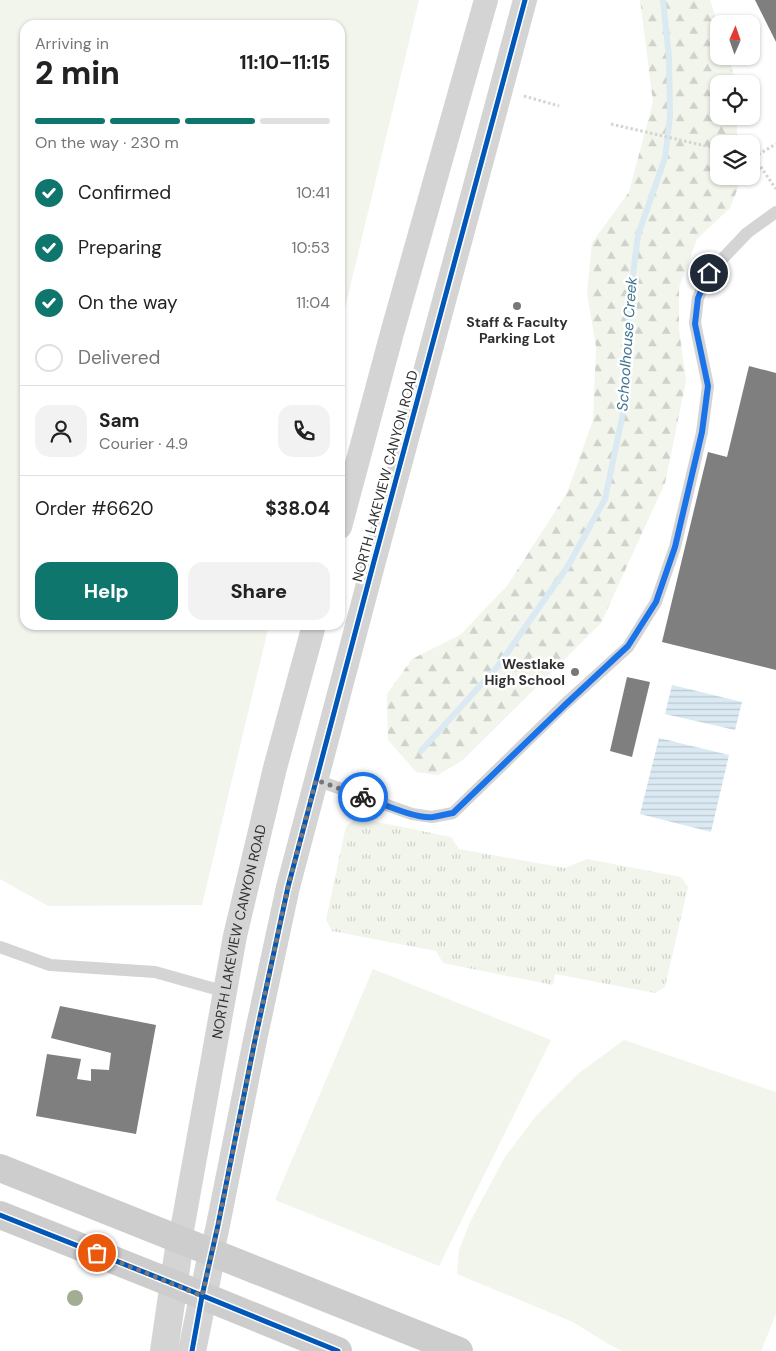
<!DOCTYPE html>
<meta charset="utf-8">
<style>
:root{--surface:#fff;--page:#f2f2f2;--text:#222;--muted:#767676;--line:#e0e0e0;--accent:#0f766e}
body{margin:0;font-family:"DM Sans",sans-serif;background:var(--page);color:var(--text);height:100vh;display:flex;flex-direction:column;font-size:19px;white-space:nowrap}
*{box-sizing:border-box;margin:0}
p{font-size:16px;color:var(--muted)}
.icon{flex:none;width:28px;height:28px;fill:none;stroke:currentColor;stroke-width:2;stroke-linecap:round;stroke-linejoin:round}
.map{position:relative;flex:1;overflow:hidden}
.panel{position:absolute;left:20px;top:20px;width:325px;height:610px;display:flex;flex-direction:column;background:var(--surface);border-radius:15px;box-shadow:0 1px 4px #0004}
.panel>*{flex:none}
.needle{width:32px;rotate:2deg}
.buttons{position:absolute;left:710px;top:15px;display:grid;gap:10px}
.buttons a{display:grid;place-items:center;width:50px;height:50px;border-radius:10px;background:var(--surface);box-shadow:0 1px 4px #0004;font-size:25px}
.pin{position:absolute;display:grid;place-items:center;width:42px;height:42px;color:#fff;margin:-21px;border:2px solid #fff;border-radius:50%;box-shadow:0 1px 5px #0007}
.courier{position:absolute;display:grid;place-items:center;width:50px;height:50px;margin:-25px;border:4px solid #1a73e8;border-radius:50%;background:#fff;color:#222;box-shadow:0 1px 6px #0007}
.summary em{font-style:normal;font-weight:800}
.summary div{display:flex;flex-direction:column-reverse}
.summary{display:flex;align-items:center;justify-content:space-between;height:85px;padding:0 15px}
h1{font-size:32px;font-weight:800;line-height:38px}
.bar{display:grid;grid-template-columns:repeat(4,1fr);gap:8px 5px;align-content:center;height:60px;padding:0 15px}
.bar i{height:6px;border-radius:4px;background:var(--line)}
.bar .on{background:var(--accent)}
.bar p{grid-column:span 4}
.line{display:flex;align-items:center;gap:12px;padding:0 15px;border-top:1px solid var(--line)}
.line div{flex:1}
.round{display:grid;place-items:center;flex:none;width:52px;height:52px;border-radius:15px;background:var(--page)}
ol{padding:0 15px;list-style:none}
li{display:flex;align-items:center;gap:15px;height:55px}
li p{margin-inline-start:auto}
li .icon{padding:5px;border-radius:50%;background:var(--accent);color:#fff;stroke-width:4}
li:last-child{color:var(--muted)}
li i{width:28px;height:28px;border:2px solid var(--line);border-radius:50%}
.action{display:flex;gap:10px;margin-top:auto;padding:10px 15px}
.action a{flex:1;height:58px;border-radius:15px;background:var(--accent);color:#fff;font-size:20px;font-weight:800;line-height:58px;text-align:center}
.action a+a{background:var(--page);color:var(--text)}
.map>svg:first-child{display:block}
</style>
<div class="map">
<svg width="776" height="1351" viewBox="0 0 776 1351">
<defs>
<pattern id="forest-firs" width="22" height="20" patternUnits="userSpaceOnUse" patternTransform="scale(1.25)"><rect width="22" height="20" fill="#f1f5ec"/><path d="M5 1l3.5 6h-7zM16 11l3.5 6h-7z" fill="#cfd2cb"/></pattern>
<pattern id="park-tufts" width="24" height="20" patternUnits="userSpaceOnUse" patternTransform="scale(1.25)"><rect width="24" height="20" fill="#f1f5ec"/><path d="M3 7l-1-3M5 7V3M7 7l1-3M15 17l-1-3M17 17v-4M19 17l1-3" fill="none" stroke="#cfd2cb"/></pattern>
<pattern id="water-rules" width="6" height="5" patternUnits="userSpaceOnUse" patternTransform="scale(1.25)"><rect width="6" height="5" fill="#dae9f2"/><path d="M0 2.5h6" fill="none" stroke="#bbc8d0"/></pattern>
</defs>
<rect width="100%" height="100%" fill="#fff"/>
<g fill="#f1f5ec">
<path d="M 0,0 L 419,0 L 340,329 L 340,25 L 25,25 L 25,625 L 269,625 L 202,905 L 48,906 L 0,879 Z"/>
<path d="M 373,969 L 551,1040 L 439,1266 L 275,1200 Z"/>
<path d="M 624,1040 L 776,1092 L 776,1314 L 761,1351 L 623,1351 L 610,1345 L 573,1322 L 457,1274 L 459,1250 L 470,1222 L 505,1157 L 536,1116 L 579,1073 Z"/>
</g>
<path fill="url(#forest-firs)" d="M 640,0 L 710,0 L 719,27 L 719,56 L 728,56 L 736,83 L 719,84 L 719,116 L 737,116 L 737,144 L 719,144 L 719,176 L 738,176 L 738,188 L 730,208 L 697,239 L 679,288 L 679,329 L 686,381 L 665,483 L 601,623 L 463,760 L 438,775 L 416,772 L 388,740 L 387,694 L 412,659 L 460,635 L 507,586 L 567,493 L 593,420 L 596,347 L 587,293 L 592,243 L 629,192 L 653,102 Z"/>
<path fill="url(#park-tufts)" d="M 358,818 L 451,837 L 459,849 L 565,868 L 587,859 L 681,877 L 688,887 L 665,987 L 655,993 L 555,974 L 553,985 L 443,963 L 436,951 L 332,931 L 326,920 L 346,826 Z"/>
<g fill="url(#water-rules)">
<path d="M 672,685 L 742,702 L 735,730 L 665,714 Z"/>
<path d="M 659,738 L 729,755 L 711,832 L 640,814 Z"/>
</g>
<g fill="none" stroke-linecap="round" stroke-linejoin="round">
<path stroke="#dae9f2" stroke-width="6" d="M 421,751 L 498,666 L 568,566 L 605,499 L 627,394 L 629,306 L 638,235 L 665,158 L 670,117 L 669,57 L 663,0"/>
</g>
<g fill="#7f7f7f">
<path d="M 755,0 L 776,0 L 776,42 Z"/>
<path d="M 749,366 L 776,373 L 776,670 L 662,642 L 708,452 L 727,457 Z"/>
<path d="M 627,677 L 650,682 L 632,757 L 610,751 Z"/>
<path d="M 60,1006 L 156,1025 L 136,1134 L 36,1116 L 47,1054 L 81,1059 L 77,1079 L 91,1081 L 91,1069 L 109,1070 L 111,1053 L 51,1038 Z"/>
</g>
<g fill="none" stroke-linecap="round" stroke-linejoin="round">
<g stroke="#d4d4d4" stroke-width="3" stroke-dasharray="2.5 2.5" stroke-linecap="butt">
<path d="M 524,96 L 559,106"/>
<path d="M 611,124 L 719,149"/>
<path d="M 751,156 L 754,157 L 776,189"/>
<path d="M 754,157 L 776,144"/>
</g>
<g stroke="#d4d4d4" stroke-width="12">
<path d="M 316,780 L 412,814 L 432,817 L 453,813 L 565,704 L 628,647 L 656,602 L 675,547 L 702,432 L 708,386 L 695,323 L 698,298 L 709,273 L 747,233 L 776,212"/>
<path d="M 0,947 L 50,965 L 155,972 L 226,992"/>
</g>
<g stroke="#d4d4d4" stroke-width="24">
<path d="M 340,527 L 392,333 L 486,0"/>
<path id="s1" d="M 180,1241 L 235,936 L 275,768 L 314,625"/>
<path d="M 212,1253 L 218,1225 L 255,1040 L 288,887 L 373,565 L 525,0"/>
</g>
<g stroke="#d4d4d4" stroke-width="28">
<path d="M 164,1351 L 180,1241"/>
<path d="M 192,1351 L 212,1253"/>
</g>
<g stroke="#cdcdcd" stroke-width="28">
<path d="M 0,1168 L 459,1351"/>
<path d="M 0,1215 L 174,1284 L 338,1351"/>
</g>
<g stroke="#fff" stroke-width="8">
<g id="cycleway">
<path d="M 0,1215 L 174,1284 L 338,1351"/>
<path d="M 192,1351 L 202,1296 L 218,1225 L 255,1040 L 288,887 L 373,565 L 525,0"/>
</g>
</g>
<use href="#cycleway" stroke="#0057b8" stroke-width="5"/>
</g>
<circle fill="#a1ae94" cx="75" cy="1298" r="8"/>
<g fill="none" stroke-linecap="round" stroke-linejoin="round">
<path stroke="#787878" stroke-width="5" stroke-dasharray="0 9" d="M 97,1253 L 202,1296 L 218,1226 L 255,1040 L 288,887 L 316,780 L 363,797"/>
<path stroke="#1a73e8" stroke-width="6" d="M 363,797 C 381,803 415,819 433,817 C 440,816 446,814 453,813 L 566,704 L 628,646 L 656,602 L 675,547 L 702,432 L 708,386 L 695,324 L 698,298 L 709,273"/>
</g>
<g fill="#787878" stroke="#fff" stroke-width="2">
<circle cx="517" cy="306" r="5"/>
<circle cx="575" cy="672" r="5"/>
</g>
<g text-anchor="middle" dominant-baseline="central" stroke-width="5" stroke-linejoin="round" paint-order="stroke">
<g font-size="14" font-weight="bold" fill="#2f2f2f" stroke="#fff">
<text x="517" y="322">Staff &amp; Faculty<tspan x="517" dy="16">Parking Lot</tspan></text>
<text x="565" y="664" text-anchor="end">Westlake<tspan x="565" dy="16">High School</tspan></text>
</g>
<g font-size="14" fill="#2f2f2f" stroke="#fff">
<text transform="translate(385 476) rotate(-75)">NORTH LAKEVIEW CANYON ROAD</text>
<text stroke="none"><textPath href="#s1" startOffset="315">NORTH LAKEVIEW CANYON ROAD</textPath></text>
</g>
<g font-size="15" font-style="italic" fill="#3d7391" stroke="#fff">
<text transform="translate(627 344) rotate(-86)">Schoolhouse Creek</text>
</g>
</g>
</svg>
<div class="buttons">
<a><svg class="needle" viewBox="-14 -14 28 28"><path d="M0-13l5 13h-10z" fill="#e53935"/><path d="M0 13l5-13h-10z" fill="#767676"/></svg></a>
<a><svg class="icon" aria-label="locate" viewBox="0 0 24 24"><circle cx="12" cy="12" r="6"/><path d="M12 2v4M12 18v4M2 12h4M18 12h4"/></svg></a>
<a><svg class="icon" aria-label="layers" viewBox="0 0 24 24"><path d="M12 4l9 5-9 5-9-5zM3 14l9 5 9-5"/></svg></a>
</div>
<div class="pin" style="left:97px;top:1253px;background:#ea580c"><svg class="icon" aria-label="bag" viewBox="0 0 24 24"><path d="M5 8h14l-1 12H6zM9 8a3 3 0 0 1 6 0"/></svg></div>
<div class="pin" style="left:709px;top:273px;background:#1f2937"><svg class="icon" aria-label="home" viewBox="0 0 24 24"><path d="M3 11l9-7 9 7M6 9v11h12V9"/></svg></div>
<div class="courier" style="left:363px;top:797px"><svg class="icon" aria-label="bike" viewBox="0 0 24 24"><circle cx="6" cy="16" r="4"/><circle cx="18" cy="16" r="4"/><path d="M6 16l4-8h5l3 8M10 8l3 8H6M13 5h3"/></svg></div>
<section class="panel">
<div class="summary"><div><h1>2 min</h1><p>Arriving in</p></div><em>11:10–11:15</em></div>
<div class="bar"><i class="on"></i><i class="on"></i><i class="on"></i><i></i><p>On the way · 230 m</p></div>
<ol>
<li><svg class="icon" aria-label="check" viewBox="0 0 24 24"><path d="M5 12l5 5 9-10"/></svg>Confirmed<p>10:41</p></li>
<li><svg class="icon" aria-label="check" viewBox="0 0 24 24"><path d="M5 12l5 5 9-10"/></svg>Preparing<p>10:53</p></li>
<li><svg class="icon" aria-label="check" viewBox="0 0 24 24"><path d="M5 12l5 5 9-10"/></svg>On the way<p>11:04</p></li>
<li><i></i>Delivered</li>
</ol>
<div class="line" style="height:90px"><a class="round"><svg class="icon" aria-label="person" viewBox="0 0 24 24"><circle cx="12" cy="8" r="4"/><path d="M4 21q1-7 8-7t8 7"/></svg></a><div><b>Sam</b><p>Courier · 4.9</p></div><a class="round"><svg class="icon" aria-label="phone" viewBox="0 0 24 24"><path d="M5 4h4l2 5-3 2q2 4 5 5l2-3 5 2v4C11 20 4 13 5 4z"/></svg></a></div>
<div class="line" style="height:65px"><div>Order #6620</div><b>$38.04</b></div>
<div class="action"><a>Help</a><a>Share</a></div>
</section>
</div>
